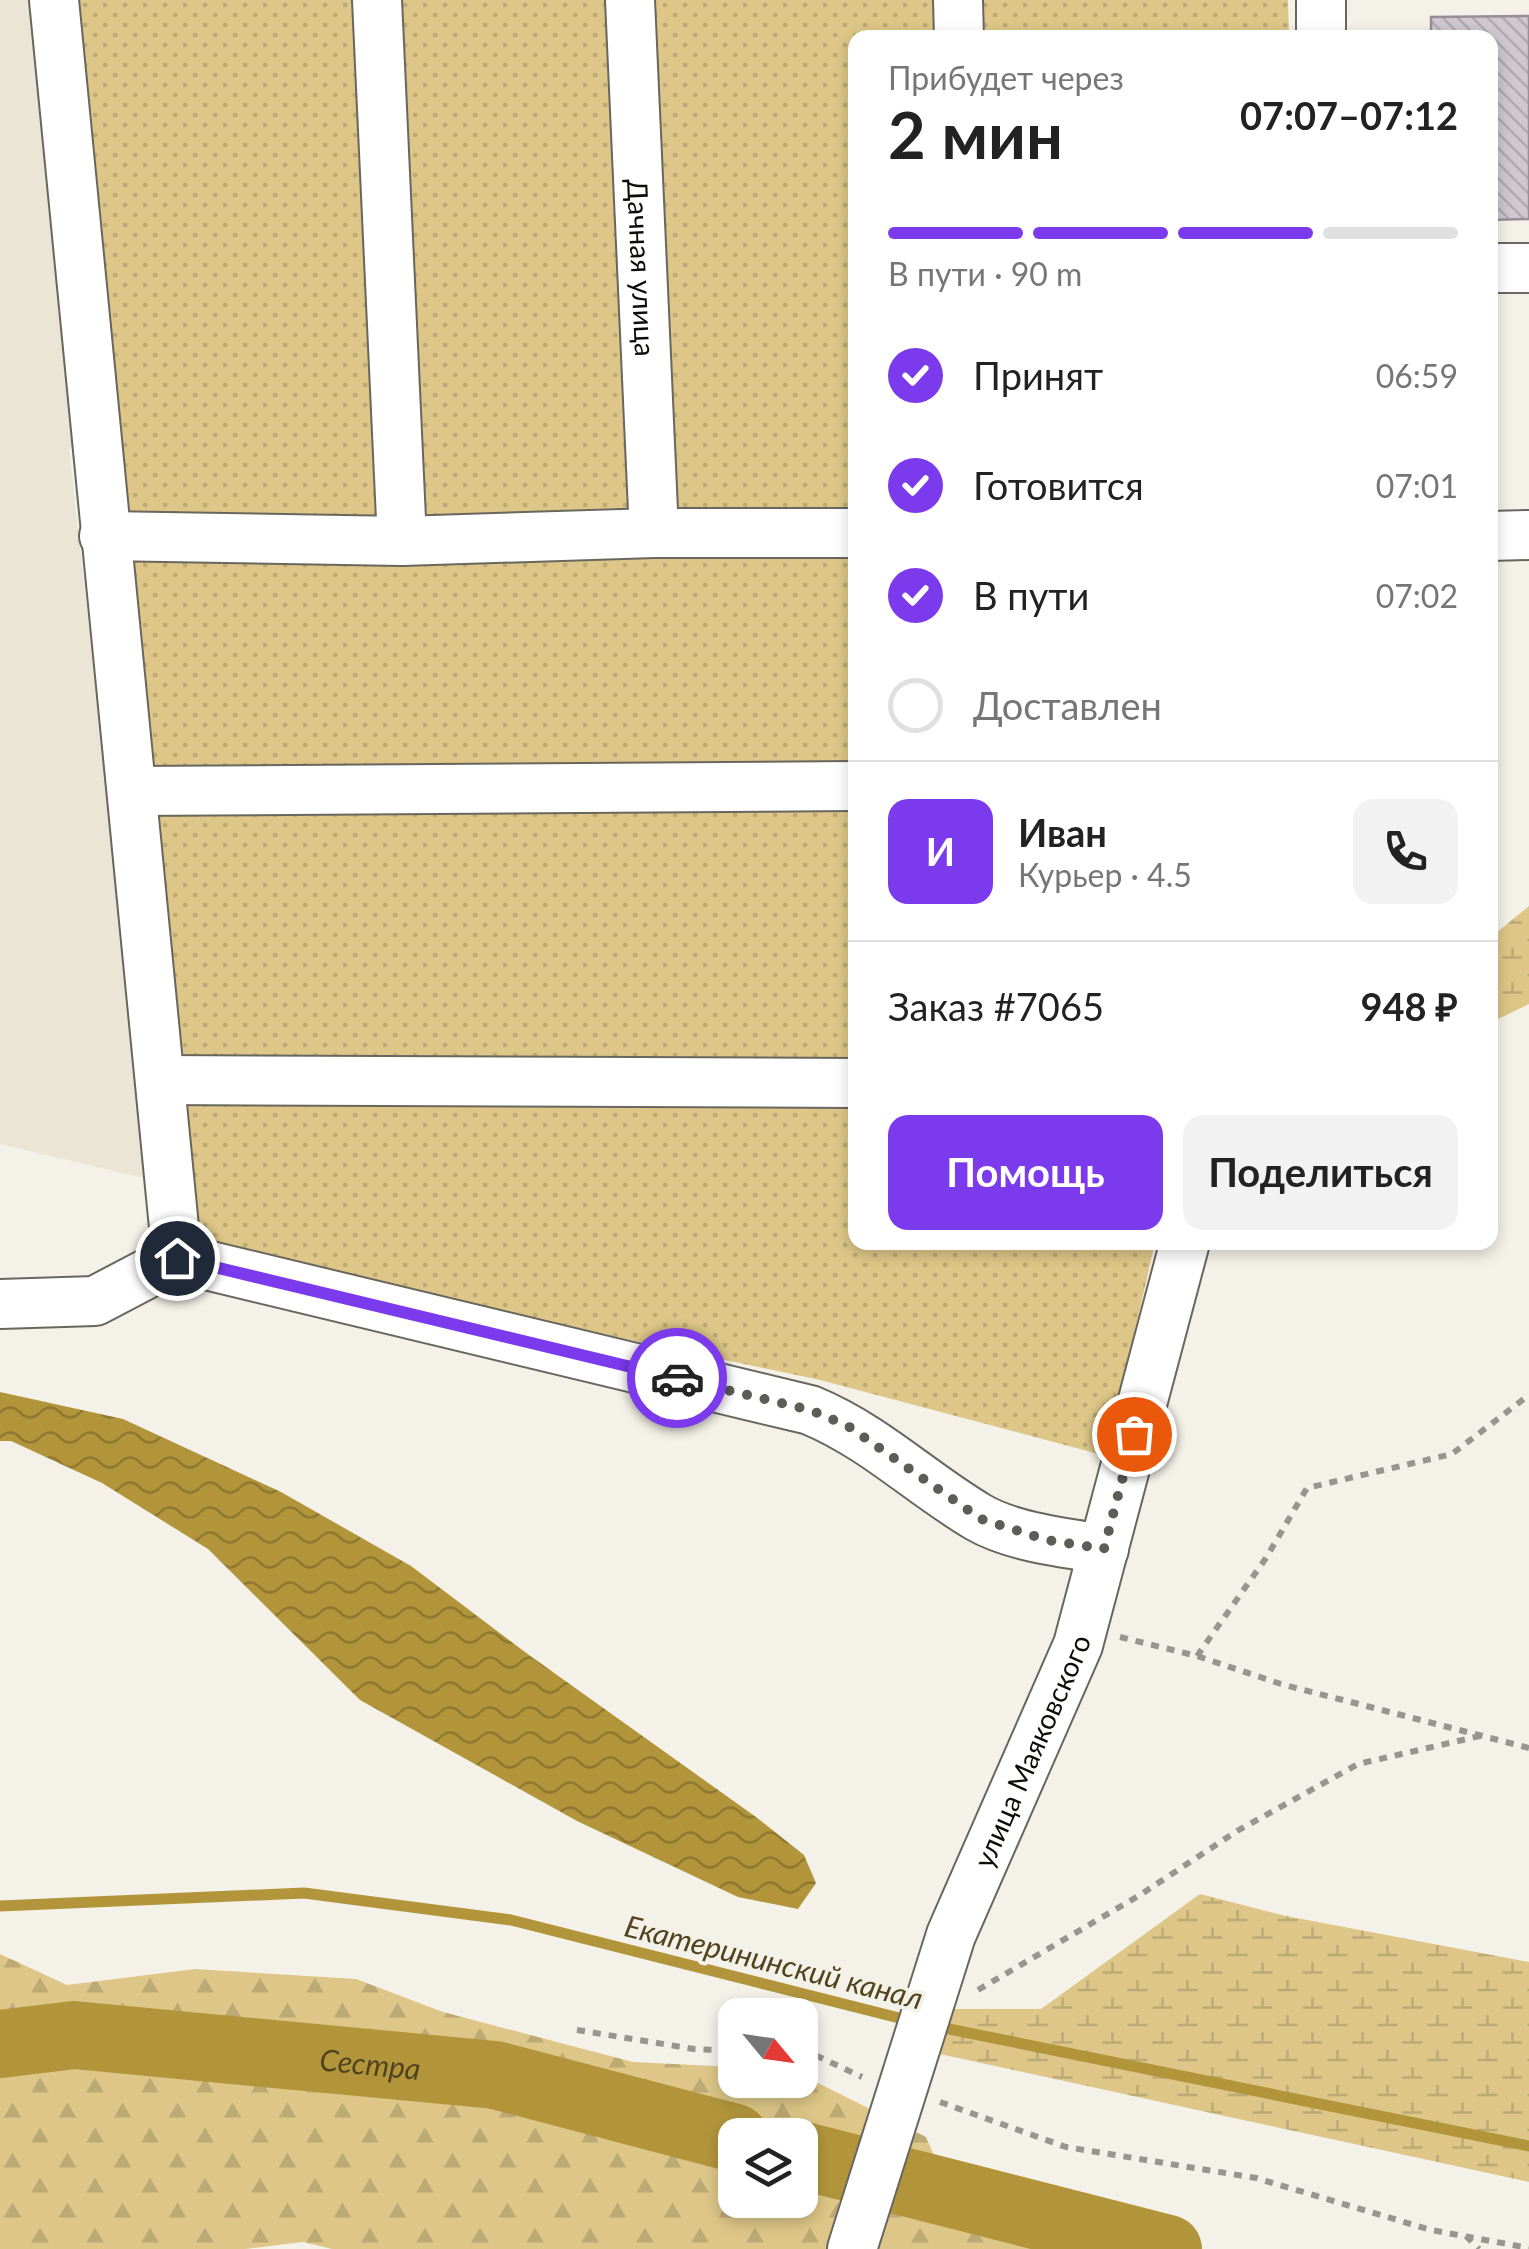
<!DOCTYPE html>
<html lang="ru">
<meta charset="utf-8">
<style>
:root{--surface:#fff;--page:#f2f2f2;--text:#222;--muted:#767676;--line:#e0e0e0;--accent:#7c3aed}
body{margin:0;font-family:Lato,sans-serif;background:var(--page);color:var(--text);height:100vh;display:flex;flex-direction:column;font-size:38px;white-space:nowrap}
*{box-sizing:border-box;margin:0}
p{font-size:32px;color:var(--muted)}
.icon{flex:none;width:55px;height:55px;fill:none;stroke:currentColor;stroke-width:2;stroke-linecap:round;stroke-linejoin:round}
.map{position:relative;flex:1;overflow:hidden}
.drawer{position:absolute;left:848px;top:30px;width:650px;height:1220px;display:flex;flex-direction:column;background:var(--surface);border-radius:20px;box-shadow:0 5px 15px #0003}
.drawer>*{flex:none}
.needle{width:65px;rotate:119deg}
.fabs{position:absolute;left:718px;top:1998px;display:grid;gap:20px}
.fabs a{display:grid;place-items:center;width:100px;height:100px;border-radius:20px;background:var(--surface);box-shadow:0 5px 15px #0003;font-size:50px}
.pin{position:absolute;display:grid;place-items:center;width:85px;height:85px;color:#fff;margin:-42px;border:5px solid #fff;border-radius:50%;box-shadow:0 2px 10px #0007}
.courier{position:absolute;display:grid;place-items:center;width:100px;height:100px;margin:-50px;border:8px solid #7c3aed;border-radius:50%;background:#fff;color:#222;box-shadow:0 2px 12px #0007}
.headline em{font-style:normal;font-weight:700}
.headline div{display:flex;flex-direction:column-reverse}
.headline{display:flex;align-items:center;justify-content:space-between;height:170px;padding:0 40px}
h1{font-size:65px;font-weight:700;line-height:75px}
.bar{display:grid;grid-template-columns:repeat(4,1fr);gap:15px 10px;align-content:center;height:120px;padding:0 40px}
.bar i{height:12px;border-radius:8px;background:var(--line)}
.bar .active{background:var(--accent)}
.bar p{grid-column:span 4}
.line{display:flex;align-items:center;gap:25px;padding:0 40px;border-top:2px solid var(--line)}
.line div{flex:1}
.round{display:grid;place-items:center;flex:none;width:105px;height:105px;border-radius:20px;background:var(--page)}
ol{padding:0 40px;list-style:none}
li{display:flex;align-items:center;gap:30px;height:110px}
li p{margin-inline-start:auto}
li .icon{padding:10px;border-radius:50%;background:var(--accent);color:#fff;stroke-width:4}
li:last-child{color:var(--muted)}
li i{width:55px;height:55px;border:5px solid var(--line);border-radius:50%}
.action{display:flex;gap:20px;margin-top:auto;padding:20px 40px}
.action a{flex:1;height:115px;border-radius:20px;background:var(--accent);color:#fff;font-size:40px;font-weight:700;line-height:115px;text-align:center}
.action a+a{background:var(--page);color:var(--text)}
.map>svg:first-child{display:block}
</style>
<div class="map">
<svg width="1529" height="2249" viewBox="0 0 1529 2249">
<defs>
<pattern id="grass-dots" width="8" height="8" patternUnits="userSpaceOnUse" patternTransform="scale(2.5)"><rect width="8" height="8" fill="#ddc687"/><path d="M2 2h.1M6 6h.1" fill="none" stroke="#bca973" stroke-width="1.8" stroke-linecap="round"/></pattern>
<pattern id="forest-firs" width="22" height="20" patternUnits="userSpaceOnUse" patternTransform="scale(2.5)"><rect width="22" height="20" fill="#ddc687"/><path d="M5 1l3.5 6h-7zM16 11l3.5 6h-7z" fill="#bca973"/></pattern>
<pattern id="wetland-marsh" width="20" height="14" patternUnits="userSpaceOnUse" patternTransform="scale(2.5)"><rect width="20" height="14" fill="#ddc687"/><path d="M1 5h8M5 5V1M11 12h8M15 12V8" fill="none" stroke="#bca973"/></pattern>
<pattern id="water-waves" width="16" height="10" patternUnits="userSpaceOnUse" patternTransform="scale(2.5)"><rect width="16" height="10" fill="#b2953b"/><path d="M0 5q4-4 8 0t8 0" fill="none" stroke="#8f7830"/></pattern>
<pattern id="building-back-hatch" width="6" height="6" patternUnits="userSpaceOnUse" patternTransform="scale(2.5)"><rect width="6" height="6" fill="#cfc8cf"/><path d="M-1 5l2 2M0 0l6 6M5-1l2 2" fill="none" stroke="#b1abb0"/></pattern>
</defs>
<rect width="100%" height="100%" fill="#f4f1e8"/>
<path fill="#ebe5d5" d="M 0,0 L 32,0 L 81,441 L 69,449 L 152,1180 L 0,1144 Z"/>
<path fill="url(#grass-dots)" d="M 68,0 L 1288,0 L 1289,37 L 855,38 L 855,1242 L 1155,1243 L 1106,1456 L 820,1380 L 196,1248 Z"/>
<path fill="url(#forest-firs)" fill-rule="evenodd" d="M 0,1954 L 67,1985 L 195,1969 L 356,1979 L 443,2012 L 633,2062 L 735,2067 L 735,2080 L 800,2080 L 800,2074 L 926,2137 L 951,2195 L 1168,2249 L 332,2249 L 303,2242 L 245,2249 L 0,2249 ZM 735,2135 L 800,2135 L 800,2200 L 735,2200 Z"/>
<g fill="url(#wetland-marsh)">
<path d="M 1529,906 L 1529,1004 L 1490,1023 L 1490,938 Z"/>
<path d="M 1200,1894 L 1286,1916 L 1529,1962 L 1529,2182 L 926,2051 L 939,2009 L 1041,2009 Z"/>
</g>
<path fill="url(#water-waves)" d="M 0,1392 L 123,1419 L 281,1492 L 411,1566 L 529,1655 L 756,1817 L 804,1855 L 816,1883 L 798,1909 L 738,1897 L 577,1821 L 360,1700 L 208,1549 L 102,1483 L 11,1441 L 0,1441 Z"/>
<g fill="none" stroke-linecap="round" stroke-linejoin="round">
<g stroke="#b2953b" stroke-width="11">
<path d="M 0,1906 L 304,1893 L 511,1920 L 911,2021"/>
<path d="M 934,2026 L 1529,2146"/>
</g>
<g stroke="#b2953b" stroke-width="68">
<path id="s1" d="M 0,2044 L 74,2035 L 495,2075 L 735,2138"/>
<path d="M 800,2155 L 1168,2249"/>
</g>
</g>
<path fill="url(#building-back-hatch)" stroke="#968f96" stroke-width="2.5" d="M 1529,16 L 1529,219 L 1490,220 L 1490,38 L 1431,38 L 1431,17 Z"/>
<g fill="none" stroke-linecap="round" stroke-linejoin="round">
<g stroke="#69665e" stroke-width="52">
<g id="minor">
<path d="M 54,0 L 177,1258"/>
<path d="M 377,0 L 402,541"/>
<path id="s2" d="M 630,0 L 654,533"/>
<path d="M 958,0 L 959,38"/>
<path d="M 1321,0 L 1321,38"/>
<path d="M 1490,268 L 1529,268"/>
<path d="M 104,536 L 402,541 L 654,533 L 855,533"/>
<path d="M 1490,536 L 1529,535"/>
<path d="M 133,791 L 855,786"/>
<path d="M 160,1080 L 855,1083"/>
<path d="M 177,1258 L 810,1410 C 875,1437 919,1482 978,1517 C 1012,1537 1065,1543 1104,1549"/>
<path d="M 0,1304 L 95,1301 L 177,1258"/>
<path id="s3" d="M 852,2249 L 951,1935 L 1078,1645 L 1185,1242"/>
</g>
</g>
<g stroke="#97958e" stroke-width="6" stroke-dasharray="8 8" stroke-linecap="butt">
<path d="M 1120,1637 L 1197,1656 L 1281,1684 L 1529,1748"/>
<path d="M 1197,1656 L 1266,1558 L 1307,1488 L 1452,1454 L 1529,1395"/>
<path d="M 978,1990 L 1140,1895 L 1237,1831 L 1358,1764 L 1480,1736"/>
<path d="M 577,2030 L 694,2049 L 735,2051"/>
<path d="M 800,2054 L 815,2055 L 862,2077"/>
<path d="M 940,2102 L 1066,2147 L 1256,2178 L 1431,2230 L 1529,2248"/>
<path d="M 1466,2236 L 1479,2249"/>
</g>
<use href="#minor" stroke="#fff" stroke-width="48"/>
</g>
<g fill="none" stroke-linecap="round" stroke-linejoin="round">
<path stroke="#5e5c57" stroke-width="10" stroke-dasharray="0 18" d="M 677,1378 L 810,1410 L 848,1426 L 981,1519 L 1047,1540 L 1104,1549 L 1134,1434"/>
<path stroke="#7c3aed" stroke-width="12" d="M 177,1258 L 677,1378"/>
</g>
<g text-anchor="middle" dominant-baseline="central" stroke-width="8" stroke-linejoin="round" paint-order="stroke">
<g font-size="28" fill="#0d0c09" stroke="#f4f1e8">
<text stroke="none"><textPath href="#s2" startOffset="268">Дачная улица</textPath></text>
<text stroke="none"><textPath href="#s3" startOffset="530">улица Маяковского</textPath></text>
</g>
<g font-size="30" font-style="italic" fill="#50431e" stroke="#f4f1e8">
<text transform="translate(774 1961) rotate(14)">Екатерининский канал</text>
<text stroke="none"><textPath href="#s1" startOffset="372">Сестра</textPath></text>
</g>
</g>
</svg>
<div class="fabs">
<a><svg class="needle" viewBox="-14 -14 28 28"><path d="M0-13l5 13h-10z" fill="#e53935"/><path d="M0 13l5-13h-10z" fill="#767676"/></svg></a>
<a><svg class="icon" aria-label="layers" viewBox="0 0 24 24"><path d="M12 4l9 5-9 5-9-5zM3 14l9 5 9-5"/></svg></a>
</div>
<div class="pin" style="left:1134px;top:1434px;background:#ea580c"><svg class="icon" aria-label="bag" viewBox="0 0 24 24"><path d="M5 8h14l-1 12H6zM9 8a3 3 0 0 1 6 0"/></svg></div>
<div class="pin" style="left:177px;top:1258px;background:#1f2937"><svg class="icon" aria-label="home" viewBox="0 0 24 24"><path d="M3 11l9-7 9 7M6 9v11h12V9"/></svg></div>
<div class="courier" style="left:677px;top:1378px"><svg class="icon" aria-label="car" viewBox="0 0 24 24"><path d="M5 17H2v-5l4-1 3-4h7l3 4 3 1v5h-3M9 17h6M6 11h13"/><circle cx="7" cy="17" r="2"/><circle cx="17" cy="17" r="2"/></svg></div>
<section class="drawer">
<div class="headline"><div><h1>2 мин</h1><p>Прибудет через</p></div><em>07:07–07:12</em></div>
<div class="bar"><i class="active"></i><i class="active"></i><i class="active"></i><i></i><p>В пути · 90 m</p></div>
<ol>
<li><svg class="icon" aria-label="check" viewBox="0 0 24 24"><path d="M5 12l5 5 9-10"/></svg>Принят<p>06:59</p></li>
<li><svg class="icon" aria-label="check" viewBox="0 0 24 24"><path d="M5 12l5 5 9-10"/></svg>Готовится<p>07:01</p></li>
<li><svg class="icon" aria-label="check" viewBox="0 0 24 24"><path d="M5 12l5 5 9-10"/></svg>В пути<p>07:02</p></li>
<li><i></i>Доставлен</li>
</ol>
<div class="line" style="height:180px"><b class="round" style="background:var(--accent);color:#fff">И</b><div><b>Иван</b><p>Курьер · 4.5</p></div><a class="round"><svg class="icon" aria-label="phone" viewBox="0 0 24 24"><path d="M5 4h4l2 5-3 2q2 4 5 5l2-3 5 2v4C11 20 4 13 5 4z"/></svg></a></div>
<div class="line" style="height:130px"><div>Заказ #7065</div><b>948 ₽</b></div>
<div class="action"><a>Помощь</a><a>Поделиться</a></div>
</section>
</div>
